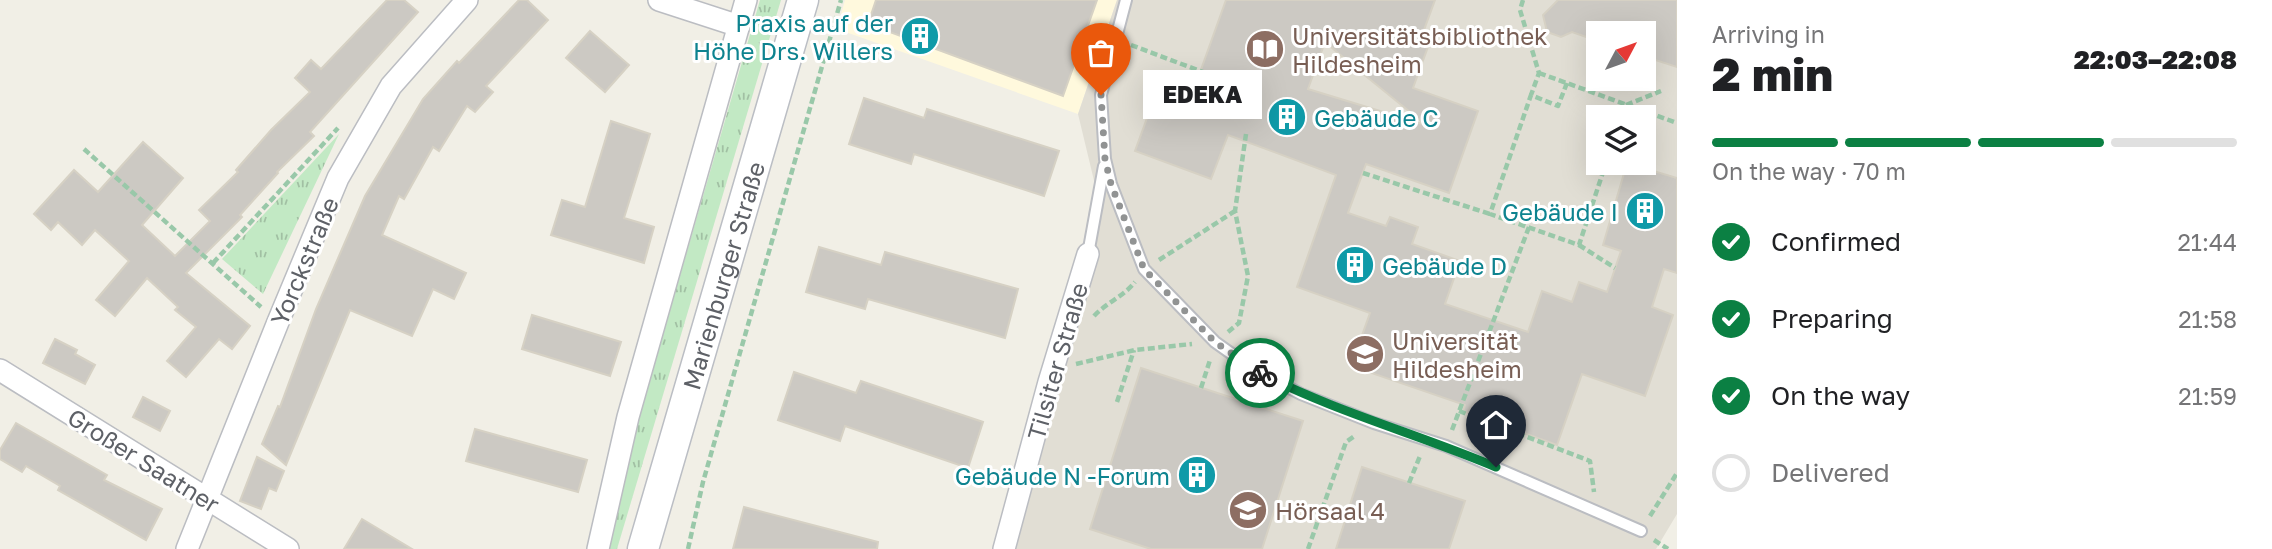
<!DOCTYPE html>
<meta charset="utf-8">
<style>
:root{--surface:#fff;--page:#f6f6f6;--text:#202124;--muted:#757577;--line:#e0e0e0;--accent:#0b8043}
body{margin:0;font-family:"Golos Text",sans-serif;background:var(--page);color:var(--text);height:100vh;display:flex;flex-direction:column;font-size:26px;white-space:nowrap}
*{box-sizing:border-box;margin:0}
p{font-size:23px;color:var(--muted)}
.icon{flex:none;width:38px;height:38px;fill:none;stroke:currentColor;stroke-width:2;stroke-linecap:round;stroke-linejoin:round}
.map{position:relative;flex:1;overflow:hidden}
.drawer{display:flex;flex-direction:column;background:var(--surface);width:595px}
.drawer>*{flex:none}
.needle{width:46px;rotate:49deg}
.tools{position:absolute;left:1586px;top:21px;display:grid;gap:14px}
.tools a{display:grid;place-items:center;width:70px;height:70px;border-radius:0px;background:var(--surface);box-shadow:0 7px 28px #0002;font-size:35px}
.pin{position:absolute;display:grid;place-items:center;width:60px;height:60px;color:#fff;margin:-72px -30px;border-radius:50% 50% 50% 0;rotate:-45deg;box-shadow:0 0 7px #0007}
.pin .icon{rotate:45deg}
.courier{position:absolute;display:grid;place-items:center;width:70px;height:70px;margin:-35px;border:5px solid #0b8043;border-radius:50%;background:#fff;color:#222;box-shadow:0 2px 9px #0007}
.bubble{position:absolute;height:49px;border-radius:0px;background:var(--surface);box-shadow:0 7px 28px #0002;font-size:23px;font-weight:800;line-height:49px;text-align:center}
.overview em{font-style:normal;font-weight:800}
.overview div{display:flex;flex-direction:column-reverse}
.overview{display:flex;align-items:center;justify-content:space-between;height:119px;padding:0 35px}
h1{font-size:46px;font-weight:800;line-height:52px}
.bar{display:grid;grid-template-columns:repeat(4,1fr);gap:10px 7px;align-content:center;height:84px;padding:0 35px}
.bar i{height:9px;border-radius:5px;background:var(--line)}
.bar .selected{background:var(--accent)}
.bar p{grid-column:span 4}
ol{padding:0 35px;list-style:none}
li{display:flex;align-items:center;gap:21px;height:77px}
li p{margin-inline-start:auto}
li .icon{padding:7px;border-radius:50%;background:var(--accent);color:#fff;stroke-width:4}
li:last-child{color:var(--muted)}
li i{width:38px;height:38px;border:4px solid var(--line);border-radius:50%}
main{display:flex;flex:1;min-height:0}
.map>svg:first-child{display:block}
</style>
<main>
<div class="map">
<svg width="1677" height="549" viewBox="0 0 1677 549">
<defs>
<pattern id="grass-tufts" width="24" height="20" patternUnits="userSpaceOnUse" patternTransform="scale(1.75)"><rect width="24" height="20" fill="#c2e9c4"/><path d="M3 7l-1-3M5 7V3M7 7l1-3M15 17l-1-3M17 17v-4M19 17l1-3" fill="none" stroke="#a1c0a3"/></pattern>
</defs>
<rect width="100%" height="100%" fill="#f1efe6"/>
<path fill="#fff9dd" d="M 845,0 L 1117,0 L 1078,114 L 837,29 Z"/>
<path fill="#e1ded4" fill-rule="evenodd" d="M 1117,0 L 1677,0 L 1677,514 L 1656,549 L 1002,549 L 1097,193 L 1078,114 ZM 1598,33 L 1643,33 L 1643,79 L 1598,79 ZM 1598,117 L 1643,117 L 1643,163 L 1598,163 Z"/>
<g fill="url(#grass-tufts)">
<path d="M 760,0 L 781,0 L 617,549 L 608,549 L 638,420 Z"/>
<path d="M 339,134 L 263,294 L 222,259 Z"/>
</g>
<g fill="#ccc9c3" stroke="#d6d1c4" stroke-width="2" fill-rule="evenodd">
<path d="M 387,0 L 404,0 L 418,12 L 310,132 L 314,136 L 277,172 L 278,173 L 240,215 L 242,217 L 186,273 L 250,326 L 232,349 L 219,339 L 186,377 L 167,361 L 196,327 L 175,310 L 178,307 L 147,278 L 115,316 L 96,300 L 129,261 L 95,230 L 82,245 L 58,222 L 51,230 L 34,214 L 74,170 L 98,192 L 143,142 L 183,178 L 142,225 L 175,256 L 210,221 L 199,210 L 238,172 L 236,170 L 271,130 L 310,92 L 295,78 L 311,60 L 321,69 Z"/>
<path d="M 519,0 L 527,0 L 548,20 L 486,86 L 493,92 L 475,112 L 467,106 L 439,151 L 433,147 L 404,199 L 399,196 L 382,235 L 466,273 L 454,299 L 433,289 L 412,336 L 350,310 L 286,465 L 262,444 L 278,406 L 280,407 L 316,309 L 365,196 L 423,99 L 457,61 L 459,63 Z"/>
<path d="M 876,0 L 1097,0 L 1063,96 L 868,24 Z"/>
<path d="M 1226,0 L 1435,0 L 1424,30 L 1433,33 L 1413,88 L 1478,111 L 1449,193 L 1366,164 L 1348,213 L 1386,226 L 1390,217 L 1418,227 L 1412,244 L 1460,261 L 1445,304 L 1528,332 L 1542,291 L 1572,302 L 1579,282 L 1607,292 L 1621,251 L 1603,245 L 1627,163 L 1677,178 L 1677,273 L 1664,269 L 1652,307 L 1673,315 L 1645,396 L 1582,374 L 1557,445 L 1463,411 L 1465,405 L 1351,366 L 1370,313 L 1297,287 L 1336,175 L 1228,135 L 1211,179 L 1135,151 L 1162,77 L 1194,89 ZM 1325,42 L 1362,73 L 1426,125 L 1308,89 Z"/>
<path d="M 1558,0 L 1677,0 L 1677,67 L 1643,56 L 1643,33 L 1598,33 L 1598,41 L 1572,32 L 1561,37 L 1547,32 L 1543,15 Z"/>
<path d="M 590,31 L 629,65 L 605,92 L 566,58 Z"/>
<path d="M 864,98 L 924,118 L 927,109 L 1059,151 L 1044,196 L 914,154 L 911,164 L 849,144 Z"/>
<path d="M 611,121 L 650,134 L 624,218 L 654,227 L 644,263 L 551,235 L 562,200 L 585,207 Z"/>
<path d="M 819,247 L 881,265 L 885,252 L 1018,289 L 1005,338 L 868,299 L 865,309 L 806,292 Z"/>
<path d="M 532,315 L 621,342 L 610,376 L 522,349 Z"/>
<path d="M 55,339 L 77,350 L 75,354 L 95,365 L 85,384 L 43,363 Z"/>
<path d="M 1141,368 L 1303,421 L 1262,549 L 1151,549 L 1090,529 Z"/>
<path d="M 794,372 L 856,393 L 861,381 L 983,422 L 968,468 L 845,426 L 840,441 L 778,420 Z"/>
<path d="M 143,397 L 170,411 L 160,431 L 133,417 Z"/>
<path d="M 16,423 L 107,475 L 104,480 L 162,509 L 146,540 L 58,490 L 60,486 L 26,466 L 22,472 L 0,459 L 0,450 Z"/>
<path d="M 475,429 L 587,460 L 578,492 L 466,461 Z"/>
<path d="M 257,457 L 284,471 L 276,491 L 269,488 L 261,509 L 240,501 Z"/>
<path d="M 1362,467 L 1465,501 L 1449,549 L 1336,549 Z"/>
<path d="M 744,507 L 878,542 L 877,549 L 733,549 Z"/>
<path d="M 362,519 L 412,549 L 344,549 Z"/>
</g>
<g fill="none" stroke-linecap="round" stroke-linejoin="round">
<g stroke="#bbbdc2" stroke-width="14">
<g id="service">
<path d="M 1126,0 L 1101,95 L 1105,159 L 1111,184 L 1144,269 L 1215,342 L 1253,369 L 1301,394 L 1374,423 L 1446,446 L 1641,531"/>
<path d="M 1088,254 L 1104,166"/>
</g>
</g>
<g stroke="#bbbdc2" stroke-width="24">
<g id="minor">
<path d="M 659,0 L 739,26"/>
<path d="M 0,370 L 288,549"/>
<path d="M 187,549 L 278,322 L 338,178 L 391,86 L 467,0"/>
<path d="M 598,549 L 628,417 L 746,0"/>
<path d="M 1004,549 L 1049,382 L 1088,254"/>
</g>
</g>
<g stroke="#bbbec4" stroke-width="33">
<g id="secondary">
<path id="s1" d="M 643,549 L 803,0"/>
</g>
</g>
<g stroke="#99c8a9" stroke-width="4.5" stroke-dasharray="7 3.5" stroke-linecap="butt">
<path d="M 1523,0 L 1520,10 L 1539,73 L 1531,95"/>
<path d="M 1131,45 L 1216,77"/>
<path d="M 1539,73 L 1677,123"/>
<path d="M 1567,83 L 1558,106 L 1531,95 L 1490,214 L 1579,245 L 1606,163"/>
<path d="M 1626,105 L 1661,91"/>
<path d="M 1621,117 L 1625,105"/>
<path d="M 84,149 L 261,307"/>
<path d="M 1363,173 L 1490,214"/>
<path d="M 1579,245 L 1615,268"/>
<path d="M 1159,260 L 1235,211"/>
<path d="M 213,263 L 338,128"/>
<path d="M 1094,316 C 1106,303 1124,296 1135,282"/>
<path d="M 1228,332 L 1239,323 L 1248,276 L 1235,211 L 1246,134"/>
<path d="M 1076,364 L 1135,350 L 1192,344"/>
<path d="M 1201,388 L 1210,360"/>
<path d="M 1117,402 L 1134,350"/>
<path d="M 1459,411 L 1590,461 L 1594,492"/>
<path d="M 1452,430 L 1529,227"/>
<path d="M 1409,483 L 1420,456"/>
<path d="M 1650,516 L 1677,473"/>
<path d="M 1654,540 L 1668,549"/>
<path d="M 688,549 L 703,482 L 841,0"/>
<path d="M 1308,549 L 1346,442 L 1356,435"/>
</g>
<use href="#service" stroke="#fff" stroke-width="10"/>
<use href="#minor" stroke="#fff" stroke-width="21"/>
<use href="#secondary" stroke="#fff" stroke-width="30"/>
</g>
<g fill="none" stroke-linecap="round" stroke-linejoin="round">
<path stroke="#919393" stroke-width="7" stroke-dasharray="0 12.6" d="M 1101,95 L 1105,159 L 1111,184 L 1144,269 L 1215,342 L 1260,373"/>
<path stroke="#0b8043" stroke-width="9" d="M 1260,373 C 1336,412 1418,434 1496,467"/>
</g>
<defs>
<g id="building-disc" transform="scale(2.0125)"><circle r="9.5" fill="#0f9aa8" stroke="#fff"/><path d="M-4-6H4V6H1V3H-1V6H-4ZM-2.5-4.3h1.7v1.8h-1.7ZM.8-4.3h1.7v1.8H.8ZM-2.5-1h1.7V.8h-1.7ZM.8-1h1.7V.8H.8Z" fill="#fff"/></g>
<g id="library-disc" transform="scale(2.0125)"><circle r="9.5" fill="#8d6e63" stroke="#fff"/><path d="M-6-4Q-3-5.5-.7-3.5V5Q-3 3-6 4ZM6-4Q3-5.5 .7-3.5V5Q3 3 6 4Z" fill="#fff"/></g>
<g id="university-disc" transform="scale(2.0125)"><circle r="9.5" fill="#8d6e63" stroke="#fff"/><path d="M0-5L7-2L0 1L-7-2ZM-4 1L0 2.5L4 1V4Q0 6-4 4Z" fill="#fff"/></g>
</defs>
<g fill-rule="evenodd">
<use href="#building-disc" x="920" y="36"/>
<use href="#library-disc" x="1265" y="49"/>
<use href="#building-disc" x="1287" y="117"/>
<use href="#building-disc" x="1645" y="211"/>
<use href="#building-disc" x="1355" y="265"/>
<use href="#university-disc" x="1365" y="354"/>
<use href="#building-disc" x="1197" y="475"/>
<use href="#university-disc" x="1248" y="510"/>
</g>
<g text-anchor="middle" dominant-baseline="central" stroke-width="6" stroke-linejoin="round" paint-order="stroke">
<g font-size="24" fill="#0d838f" stroke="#fff" text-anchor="end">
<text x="893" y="22">Praxis auf der<tspan x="893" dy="28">Höhe Drs. Willers</tspan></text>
<text x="1314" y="117" text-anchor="start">Gebäude C</text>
<text x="1618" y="211">Gebäude I</text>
<text x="1382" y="265" text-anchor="start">Gebäude D</text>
<text x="1170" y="475">Gebäude N -Forum</text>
</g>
<g font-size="24" fill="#785e54" stroke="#fff" text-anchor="start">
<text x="1292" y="35">Universitätsbibliothek<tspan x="1292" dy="28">Hildesheim</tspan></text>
<text x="1392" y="340">Universität<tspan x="1392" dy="28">Hildesheim</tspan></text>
<text x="1275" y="510">Hörsaal 4</text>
</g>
<g font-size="24" fill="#5e6167" stroke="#fff">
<text transform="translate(304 261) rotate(-67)">Yorckstraße</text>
<text stroke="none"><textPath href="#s1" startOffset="285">Marienburger Straße</textPath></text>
<text transform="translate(1057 361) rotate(-74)">Tilsiter Straße</text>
<text transform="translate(144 460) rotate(32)">Großer Saatner</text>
</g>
</g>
</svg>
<div class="tools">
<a><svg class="needle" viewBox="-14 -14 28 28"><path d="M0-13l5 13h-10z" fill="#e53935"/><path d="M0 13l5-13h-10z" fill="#757577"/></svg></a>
<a><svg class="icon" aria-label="layers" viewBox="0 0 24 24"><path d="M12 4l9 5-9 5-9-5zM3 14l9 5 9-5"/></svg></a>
</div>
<div class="pin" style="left:1101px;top:95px;background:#ea580c"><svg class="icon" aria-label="bag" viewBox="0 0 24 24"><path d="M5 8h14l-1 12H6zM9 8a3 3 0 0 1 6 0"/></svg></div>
<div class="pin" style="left:1496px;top:467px;background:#1f2937"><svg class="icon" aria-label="home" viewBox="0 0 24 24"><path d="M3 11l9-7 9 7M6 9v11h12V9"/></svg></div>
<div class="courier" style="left:1260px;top:373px"><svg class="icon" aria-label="bike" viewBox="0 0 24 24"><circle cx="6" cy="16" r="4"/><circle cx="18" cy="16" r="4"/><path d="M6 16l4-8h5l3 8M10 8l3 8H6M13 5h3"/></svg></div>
<div class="bubble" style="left:1143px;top:70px;width:119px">EDEKA</div>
</div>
<section class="drawer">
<div class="overview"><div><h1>2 min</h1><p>Arriving in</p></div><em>22:03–22:08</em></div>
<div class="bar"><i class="selected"></i><i class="selected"></i><i class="selected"></i><i></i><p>On the way · 70 m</p></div>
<ol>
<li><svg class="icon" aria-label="check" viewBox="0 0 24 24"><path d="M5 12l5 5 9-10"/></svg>Confirmed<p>21:44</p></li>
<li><svg class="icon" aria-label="check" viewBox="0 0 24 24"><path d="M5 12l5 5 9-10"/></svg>Preparing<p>21:58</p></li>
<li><svg class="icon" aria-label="check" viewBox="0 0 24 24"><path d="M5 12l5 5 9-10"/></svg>On the way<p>21:59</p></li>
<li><i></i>Delivered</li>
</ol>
</section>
</main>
